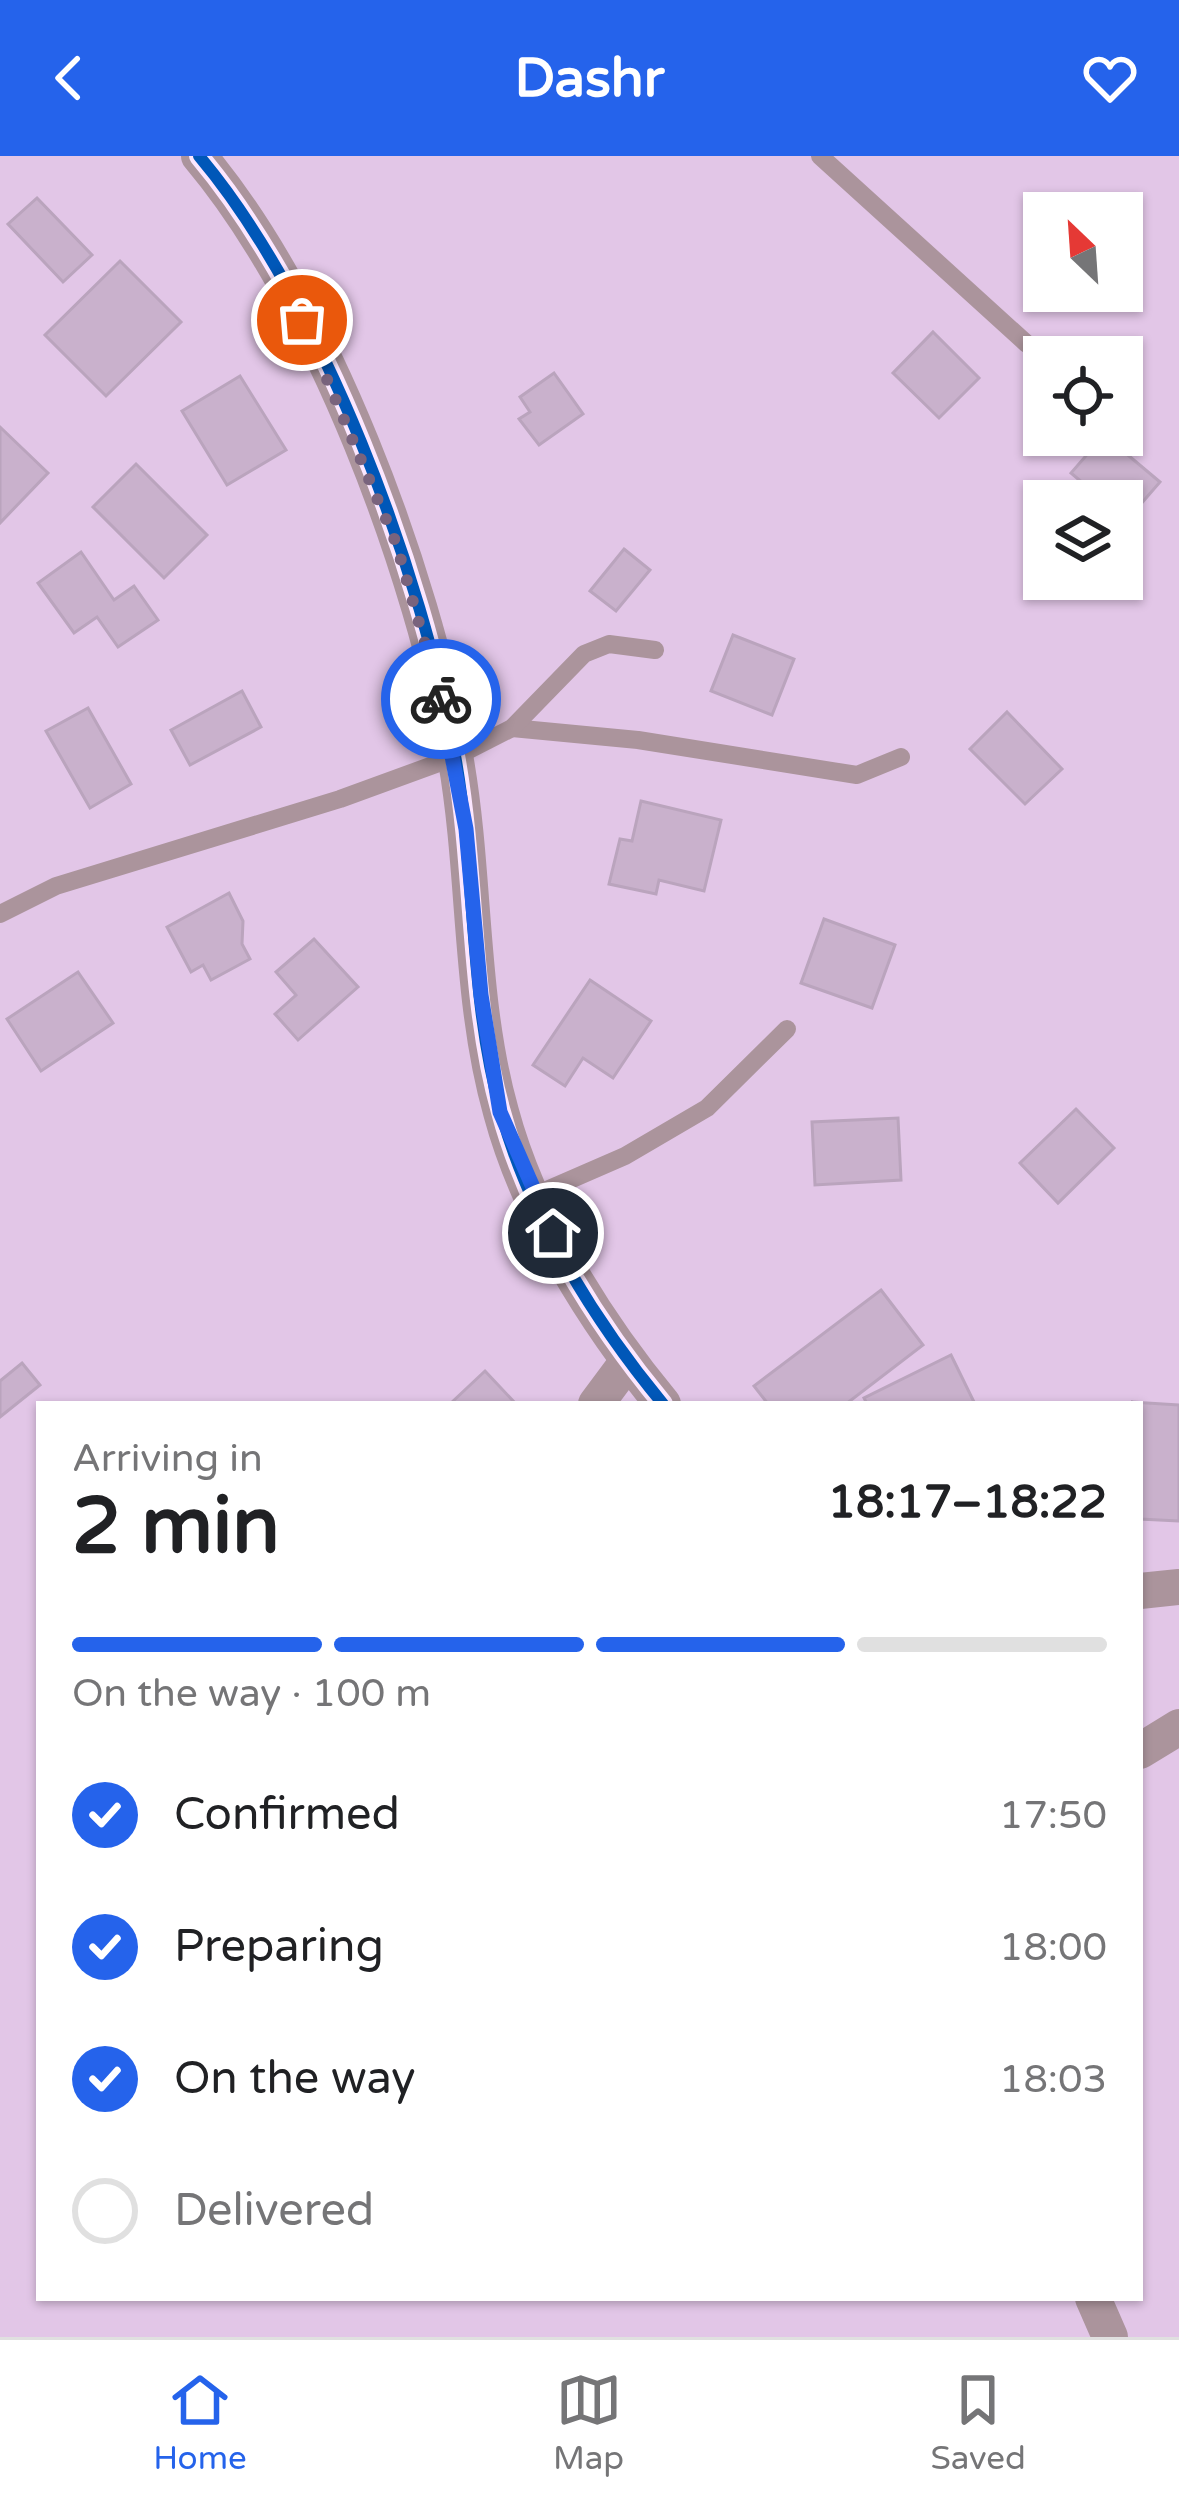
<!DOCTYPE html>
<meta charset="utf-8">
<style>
:root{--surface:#fff;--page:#f6f6f6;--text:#202124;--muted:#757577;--line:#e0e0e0;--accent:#2563eb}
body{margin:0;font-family:"Varela Round",sans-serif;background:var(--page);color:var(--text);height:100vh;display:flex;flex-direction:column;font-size:45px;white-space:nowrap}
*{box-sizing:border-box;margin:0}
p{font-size:39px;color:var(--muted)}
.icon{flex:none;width:66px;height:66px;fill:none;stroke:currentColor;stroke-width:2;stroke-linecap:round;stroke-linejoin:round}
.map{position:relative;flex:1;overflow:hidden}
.sheet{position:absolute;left:36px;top:1245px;width:1107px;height:900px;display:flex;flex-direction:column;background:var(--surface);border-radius:0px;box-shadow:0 3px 9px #0004}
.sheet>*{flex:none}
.needle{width:78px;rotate:335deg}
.buttons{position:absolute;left:1023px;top:36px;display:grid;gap:24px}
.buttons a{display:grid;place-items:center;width:120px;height:120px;border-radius:0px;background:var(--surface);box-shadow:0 3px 9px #0004;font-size:60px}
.pin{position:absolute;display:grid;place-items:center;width:102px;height:102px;color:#fff;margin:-51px;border:6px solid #fff;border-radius:50%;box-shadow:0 3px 12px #0007}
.courier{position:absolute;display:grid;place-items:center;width:120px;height:120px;margin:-60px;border:9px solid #2563eb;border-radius:50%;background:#fff;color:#222;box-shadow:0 3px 15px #0007}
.summary em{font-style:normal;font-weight:700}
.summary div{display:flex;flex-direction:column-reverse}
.summary{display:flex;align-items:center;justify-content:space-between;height:204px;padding:0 36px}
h1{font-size:78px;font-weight:700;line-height:90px}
.bar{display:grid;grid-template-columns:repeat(4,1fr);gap:18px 12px;align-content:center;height:144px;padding:0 36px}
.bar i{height:15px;border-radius:9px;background:var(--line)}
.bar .current{background:var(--accent)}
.bar p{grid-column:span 4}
ol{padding:0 36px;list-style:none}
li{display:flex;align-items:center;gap:36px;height:132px}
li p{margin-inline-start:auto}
li .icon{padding:12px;border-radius:50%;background:var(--accent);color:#fff;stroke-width:4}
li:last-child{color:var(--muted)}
li i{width:66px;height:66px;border:6px solid var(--line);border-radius:50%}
header{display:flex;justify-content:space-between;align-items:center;height:156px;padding:0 36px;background:var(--accent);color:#fff;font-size:54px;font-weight:700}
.dock{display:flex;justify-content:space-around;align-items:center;height:168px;border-top:3px solid var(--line);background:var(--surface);font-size:33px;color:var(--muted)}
.dock a{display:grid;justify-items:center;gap:6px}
.dock .current{color:var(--accent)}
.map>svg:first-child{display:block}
</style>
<header><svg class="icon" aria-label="back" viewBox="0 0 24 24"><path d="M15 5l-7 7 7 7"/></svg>Dashr<svg class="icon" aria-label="heart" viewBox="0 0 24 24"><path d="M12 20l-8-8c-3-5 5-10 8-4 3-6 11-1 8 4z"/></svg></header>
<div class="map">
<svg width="1179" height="2181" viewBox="0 0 1179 2181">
<rect width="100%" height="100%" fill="#e2c6e7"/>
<g fill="#c9b1cc" stroke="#baa4bd" stroke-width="3">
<path d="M 37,42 L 92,99 L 63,126 L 8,68 Z"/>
<path d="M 120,105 L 181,166 L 106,240 L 45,179 Z"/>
<path d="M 933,176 L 979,222 L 939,262 L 893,217 Z"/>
<path d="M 1125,185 L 1141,204 L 1128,216 L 1122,201 L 1111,197 Z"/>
<path d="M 554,217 L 583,258 L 539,289 L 519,263 L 530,256 L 520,241 Z"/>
<path d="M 240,220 L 286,294 L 227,329 L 182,255 Z"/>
<path d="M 0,271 L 48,317 L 0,367 Z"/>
<path d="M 1104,279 L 1160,326 L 1127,364 L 1122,345 L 1104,345 L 1071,317 Z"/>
<path d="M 136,308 L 207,379 L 164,422 L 93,351 Z"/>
<path d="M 624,393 L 650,414 L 616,455 L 590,435 Z"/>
<path d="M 81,396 L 114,444 L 134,430 L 158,464 L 118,491 L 97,461 L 74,477 L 38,427 Z"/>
<path d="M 733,479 L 794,503 L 772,559 L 711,535 Z"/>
<path d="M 242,535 L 261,571 L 190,609 L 171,574 Z"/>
<path d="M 88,552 L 131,628 L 90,652 L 46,575 Z"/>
<path d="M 1007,556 L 1062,613 L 1025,648 L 970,593 Z"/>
<path d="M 641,645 L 721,664 L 704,735 L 659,724 L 656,738 L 609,728 L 620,683 L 632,685 Z"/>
<path d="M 229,737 L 243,765 L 242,788 L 250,803 L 211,824 L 203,809 L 191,816 L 167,771 Z"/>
<path d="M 824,763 L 895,789 L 872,852 L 801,827 Z"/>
<path d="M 314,783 L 358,831 L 298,884 L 275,858 L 296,839 L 276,816 Z"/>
<path d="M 78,816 L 113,867 L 41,915 L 7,863 Z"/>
<path d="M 590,824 L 651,865 L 613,922 L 583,902 L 565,930 L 533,909 Z"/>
<path d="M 1076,953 L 1114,992 L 1058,1047 L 1020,1007 Z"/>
<path d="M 898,962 L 901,1024 L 815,1029 L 812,966 Z"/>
<path d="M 881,1134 L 923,1189 L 846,1248 L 768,1248 L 754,1230 Z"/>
<path d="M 951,1199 L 975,1248 L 867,1248 L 864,1242 Z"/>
<path d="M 22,1207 L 40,1229 L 0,1261 L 0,1225 Z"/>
<path d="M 485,1215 L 516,1248 L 450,1248 Z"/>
<path d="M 1131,1246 L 1179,1249 L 1179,1365 L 1140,1363 L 1140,1248 Z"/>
</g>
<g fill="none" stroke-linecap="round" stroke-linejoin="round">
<g stroke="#ab949c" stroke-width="18">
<path d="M 820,0 L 1027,188"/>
<path d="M 512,572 L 638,584 L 857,619 L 901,601"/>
<path d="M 0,758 L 56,730 L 340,643 L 455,601 L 512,572 L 584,498 L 609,488 L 655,494"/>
<path d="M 533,1040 L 625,1000 L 707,952 L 787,873"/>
</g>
<g stroke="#ab949c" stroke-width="36">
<path d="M 199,0 C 322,146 423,417 456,605 C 476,721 469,843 501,956 C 529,1060 595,1166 663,1248"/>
<path d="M 596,1248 L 628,1205"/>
<path d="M 1140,1435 L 1179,1431"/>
<path d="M 1140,1595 L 1179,1571"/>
<path d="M 1093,2142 L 1110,2181"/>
</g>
<g stroke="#fce7ff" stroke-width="20">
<path id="cycleway" d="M 199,0 C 322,146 423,417 456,605 C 476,721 469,843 501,956 C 529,1060 595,1166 663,1248"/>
</g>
<use href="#cycleway" stroke="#0057b8" stroke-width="12"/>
</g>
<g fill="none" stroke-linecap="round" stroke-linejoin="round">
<path stroke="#79637d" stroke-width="12" stroke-dasharray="0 21.6" d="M 302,164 L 396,387 L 441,543"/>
<path stroke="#2563eb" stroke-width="15" d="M 441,543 L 466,673 L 481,839 L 500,956 L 553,1077"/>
</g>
</svg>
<div class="buttons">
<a><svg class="needle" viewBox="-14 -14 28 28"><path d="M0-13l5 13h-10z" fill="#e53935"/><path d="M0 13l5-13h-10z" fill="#757577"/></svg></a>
<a><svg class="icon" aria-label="locate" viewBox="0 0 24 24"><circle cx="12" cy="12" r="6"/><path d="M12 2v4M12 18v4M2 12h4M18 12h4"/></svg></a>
<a><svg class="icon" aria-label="layers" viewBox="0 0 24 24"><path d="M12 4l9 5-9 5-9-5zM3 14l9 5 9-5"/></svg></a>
</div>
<div class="pin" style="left:302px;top:164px;background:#ea580c"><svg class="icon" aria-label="bag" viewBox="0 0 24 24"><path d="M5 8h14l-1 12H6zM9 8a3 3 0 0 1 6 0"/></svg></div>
<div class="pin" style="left:553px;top:1077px;background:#1f2937"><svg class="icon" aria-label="home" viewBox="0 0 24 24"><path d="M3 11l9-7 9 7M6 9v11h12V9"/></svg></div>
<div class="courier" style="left:441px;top:543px"><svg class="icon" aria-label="bike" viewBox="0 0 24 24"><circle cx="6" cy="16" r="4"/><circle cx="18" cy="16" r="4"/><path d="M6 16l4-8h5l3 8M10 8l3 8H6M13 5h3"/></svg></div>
<section class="sheet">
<div class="summary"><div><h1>2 min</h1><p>Arriving in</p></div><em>18:17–18:22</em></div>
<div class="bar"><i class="current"></i><i class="current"></i><i class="current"></i><i></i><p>On the way · 100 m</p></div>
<ol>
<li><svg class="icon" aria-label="check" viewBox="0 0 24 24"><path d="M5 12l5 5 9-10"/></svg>Confirmed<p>17:50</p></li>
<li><svg class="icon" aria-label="check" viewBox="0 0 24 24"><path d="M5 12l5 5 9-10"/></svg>Preparing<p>18:00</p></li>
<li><svg class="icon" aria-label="check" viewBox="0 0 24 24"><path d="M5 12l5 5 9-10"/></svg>On the way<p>18:03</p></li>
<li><i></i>Delivered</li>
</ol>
</section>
</div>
<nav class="dock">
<a class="current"><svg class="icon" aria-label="home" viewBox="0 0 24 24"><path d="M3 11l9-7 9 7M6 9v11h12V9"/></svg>Home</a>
<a><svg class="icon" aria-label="map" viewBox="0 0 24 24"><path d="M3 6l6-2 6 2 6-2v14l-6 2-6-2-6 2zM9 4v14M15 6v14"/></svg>Map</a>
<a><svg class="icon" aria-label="saved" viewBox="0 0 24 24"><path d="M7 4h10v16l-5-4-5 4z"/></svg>Saved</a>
</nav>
